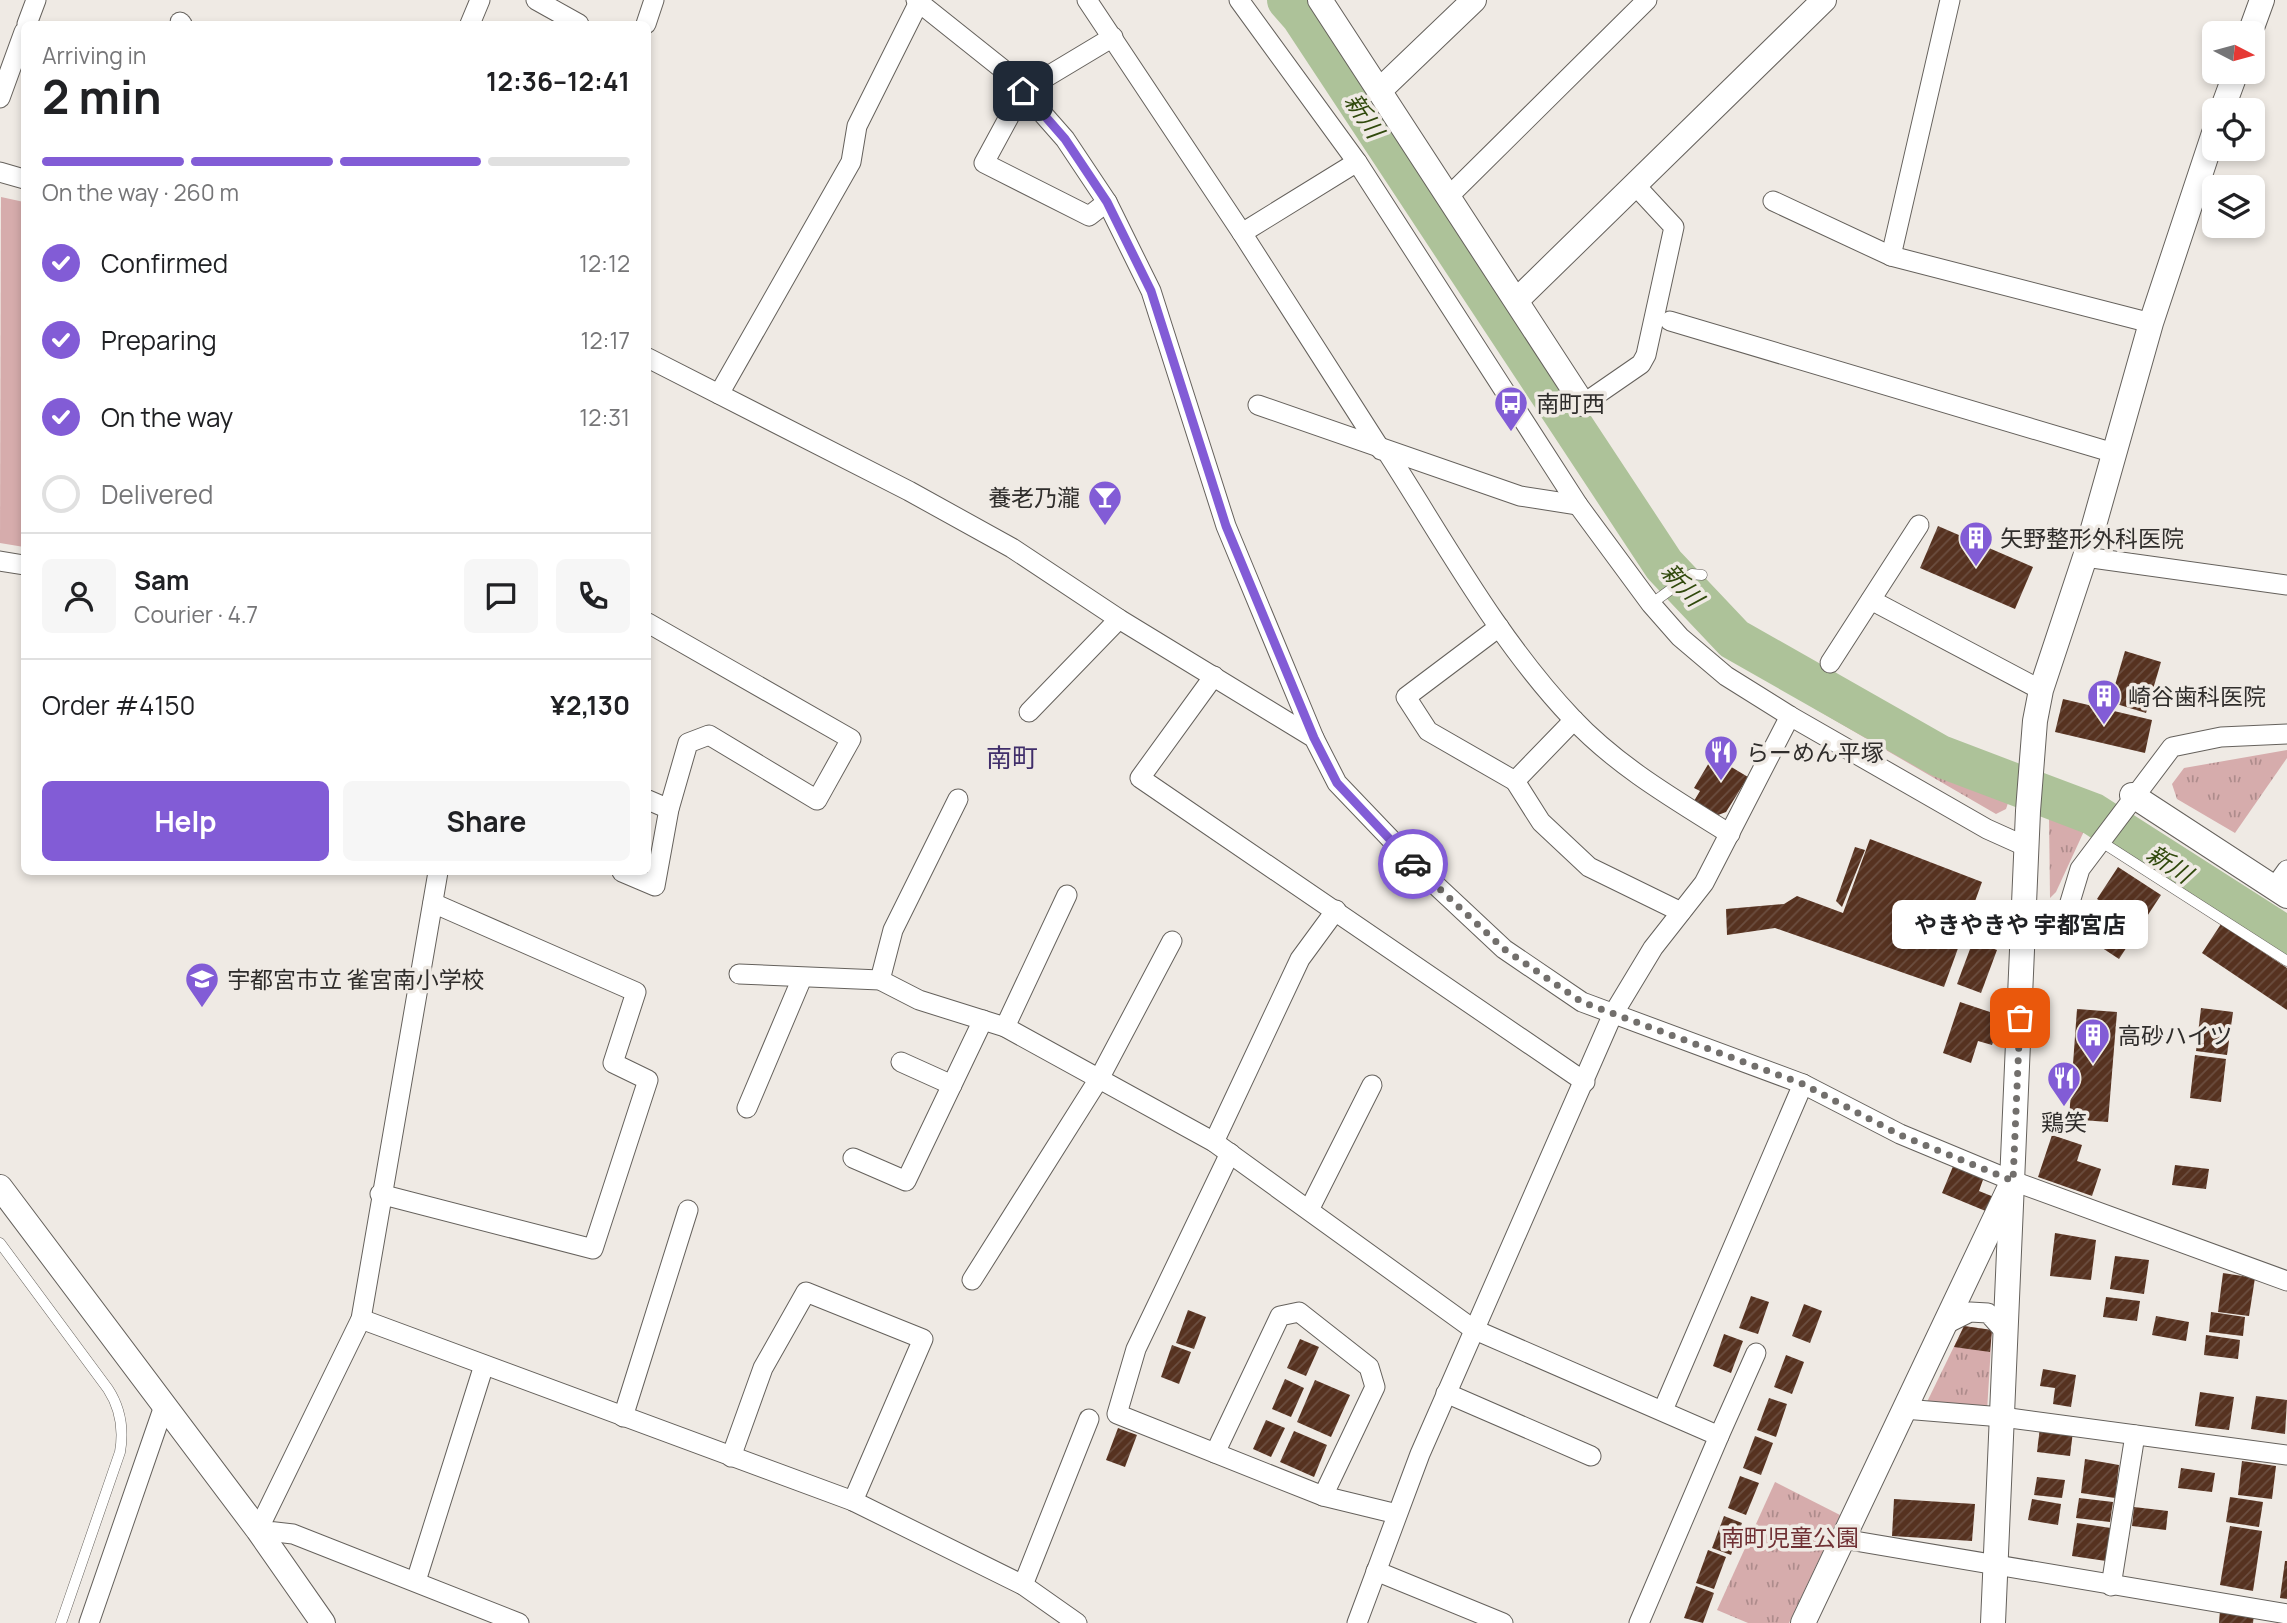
<!DOCTYPE html>
<meta charset="utf-8">
<style>
:root{--surface:#fff;--page:#f6f6f6;--text:#202124;--muted:#757577;--line:#e0e0e0;--accent:#825cd6}
body{margin:0;font-family:Manrope,"Noto Sans JP",sans-serif;background:var(--page);color:var(--text);height:100vh;display:flex;flex-direction:column;font-size:26px;white-space:nowrap}
*{box-sizing:border-box;margin:0}
p{font-size:23px;color:var(--muted)}
.icon{flex:none;width:38px;height:38px;fill:none;stroke:currentColor;stroke-width:2;stroke-linecap:round;stroke-linejoin:round}
.map{position:relative;flex:1;overflow:hidden}
.sheet{position:absolute;left:21px;top:21px;width:630px;height:854px;display:flex;flex-direction:column;background:var(--surface);border-radius:10px;box-shadow:0 4px 10px #0003}
.sheet>*{flex:none}
.needle{width:46px;rotate:96deg}
.controls{position:absolute;left:2202px;top:21px;display:grid;gap:14px}
.controls a{display:grid;place-items:center;width:63px;height:63px;border-radius:10px;background:var(--surface);box-shadow:0 4px 10px #0003;font-size:35px}
.pin{position:absolute;display:grid;place-items:center;width:60px;height:60px;color:#fff;margin:-30px;border-radius:14px;box-shadow:0 4px 10px #0006}
.courier{position:absolute;display:grid;place-items:center;width:70px;height:70px;margin:-35px;border:5px solid #825cd6;border-radius:50%;background:#fff;color:#222;box-shadow:0 2px 9px #0007}
.bubble{position:absolute;height:49px;border-radius:10px;background:var(--surface);box-shadow:0 4px 10px #0003;font-size:23px;font-weight:700;line-height:49px;text-align:center}
.overview em{font-style:normal;font-weight:700}
.overview div{display:flex;flex-direction:column-reverse}
.overview{display:flex;align-items:center;justify-content:space-between;height:119px;padding:0 21px}
h1{font-size:46px;font-weight:700;line-height:52px}
.bar{display:grid;grid-template-columns:repeat(4,1fr);gap:10px 7px;align-content:center;height:84px;padding:0 21px}
.bar i{height:9px;border-radius:5px;background:var(--line)}
.bar .active{background:var(--accent)}
.bar p{grid-column:span 4}
.line{display:flex;align-items:center;gap:18px;padding:0 21px;border-top:2px solid var(--line)}
.line div{flex:1}
.round{display:grid;place-items:center;flex:none;width:74px;height:74px;border-radius:10px;background:var(--page)}
ol{padding:0 21px;list-style:none}
li{display:flex;align-items:center;gap:21px;height:77px}
li p{margin-inline-start:auto}
li .icon{padding:7px;border-radius:50%;background:var(--accent);color:#fff;stroke-width:4}
li:last-child{color:var(--muted)}
li i{width:38px;height:38px;border:4px solid var(--line);border-radius:50%}
.action{display:flex;gap:14px;margin-top:auto;padding:14px 21px}
.action a{flex:1;height:80px;border-radius:10px;background:var(--accent);color:#fff;font-size:28px;font-weight:700;line-height:80px;text-align:center}
.action a+a{background:var(--page);color:var(--text)}
.map>svg:first-child{display:block}
</style>
<div class="map">
<svg width="2287" height="1623" viewBox="0 0 2287 1623">
<defs>
<pattern id="grass-tufts" width="24" height="20" patternUnits="userSpaceOnUse" patternTransform="scale(1.75)"><rect width="24" height="20" fill="#d6acac"/><path d="M3 7l-1-3M5 7V3M7 7l1-3M15 17l-1-3M17 17v-4M19 17l1-3" fill="none" stroke="#ae8c8c"/></pattern>
<pattern id="building-hatch" width="6" height="6" patternUnits="userSpaceOnUse" patternTransform="scale(1.75)"><rect width="6" height="6" fill="#563220"/><path d="M-1 1l2-2M0 6l6-6M5 7l2-2" fill="none" stroke="#6b4e40"/></pattern>
</defs>
<rect width="100%" height="100%" fill="#efeae4"/>
<g fill="url(#grass-tufts)">
<path d="M 1805,703 L 1913,762 L 2008,803 L 2006,809 L 1996,814 Z"/>
<path d="M 2287,750 L 2287,758 L 2235,833 L 2177,799 L 2172,784 L 2184,768 Z"/>
<path d="M 2049,815 L 2085,829 L 2056,892 L 2050,898 Z"/>
<path d="M 1964,1326 L 1992,1330 L 1987,1411 L 1925,1406 Z"/>
<path d="M 1775,1482 L 1840,1515 L 1789,1623 L 1748,1623 L 1717,1610 Z"/>
</g>
<path fill="#d6acac" d="M 1,197 L 24,202 L 24,547 L 0,543 Z"/>
<g fill="none" stroke-linecap="round" stroke-linejoin="round">
<path stroke="#adc299" stroke-width="42" d="M 1288,0 L 1302,16 L 1664,565 L 1734,639 L 1940,756 L 2093,814 L 2287,938"/>
</g>
<g fill="url(#building-hatch)">
<path d="M 1938,526 L 2033,567 L 2015,609 L 1920,568 Z"/>
<path d="M 2125,651 L 2161,662 L 2146,713 L 2110,702 Z"/>
<path d="M 2063,699 L 2152,720 L 2145,753 L 2055,732 Z"/>
<path d="M 1713,756 L 1748,777 L 1726,812 L 1710,818 L 1691,806 L 1700,791 L 1694,788 Z"/>
<path d="M 1870,839 L 1982,882 L 1944,987 L 1775,928 L 1727,935 L 1726,909 L 1784,904 L 1797,896 L 1843,913 Z"/>
<path d="M 1855,847 L 1865,850 L 1842,907 L 1836,901 Z"/>
<path d="M 2118,867 L 2161,895 L 2119,959 L 2084,936 L 2105,904 L 2097,899 Z"/>
<path d="M 2221,924 L 2287,968 L 2287,1010 L 2202,953 Z"/>
<path d="M 1973,941 L 1997,950 L 1981,993 L 1957,984 Z"/>
<path d="M 1960,1002 L 2002,1016 L 1992,1045 L 1978,1041 L 1971,1063 L 1943,1053 Z"/>
<path d="M 2201,1008 L 2233,1012 L 2227,1055 L 2196,1051 Z"/>
<path d="M 2077,1009 L 2117,1012 L 2108,1122 L 2069,1119 Z"/>
<path d="M 2195,1055 L 2226,1059 L 2221,1102 L 2190,1098 Z"/>
<path d="M 2052,1135 L 2082,1145 L 2077,1161 L 2101,1169 L 2092,1196 L 2038,1177 Z"/>
<path d="M 1954,1164 L 1984,1177 L 1979,1191 L 1994,1197 L 1988,1212 L 1942,1193 Z"/>
<path d="M 2175,1165 L 2209,1169 L 2206,1189 L 2172,1185 Z"/>
<path d="M 2055,1233 L 2096,1240 L 2091,1280 L 2050,1276 Z"/>
<path d="M 2115,1256 L 2149,1260 L 2144,1294 L 2110,1289 Z"/>
<path d="M 2223,1273 L 2255,1278 L 2249,1316 L 2218,1312 Z"/>
<path d="M 1751,1296 L 1769,1302 L 1758,1334 L 1739,1328 Z"/>
<path d="M 2106,1297 L 2140,1301 L 2137,1321 L 2103,1317 Z"/>
<path d="M 1804,1304 L 1822,1311 L 1810,1343 L 1792,1336 Z"/>
<path d="M 1188,1310 L 1206,1317 L 1194,1349 L 1176,1343 Z"/>
<path d="M 2211,1312 L 2245,1317 L 2243,1336 L 2209,1332 Z"/>
<path d="M 2156,1316 L 2189,1322 L 2186,1341 L 2152,1335 Z"/>
<path d="M 1964,1326 L 1992,1330 L 1990,1352 L 1954,1347 Z"/>
<path d="M 1724,1334 L 1743,1341 L 1731,1373 L 1713,1366 Z"/>
<path d="M 2206,1335 L 2240,1340 L 2238,1359 L 2204,1355 Z"/>
<path d="M 1300,1339 L 1319,1347 L 1306,1376 L 1287,1368 Z"/>
<path d="M 1172,1345 L 1191,1352 L 1179,1384 L 1161,1377 Z"/>
<path d="M 1786,1355 L 1804,1362 L 1792,1394 L 1774,1387 Z"/>
<path d="M 2043,1369 L 2076,1375 L 2071,1407 L 2053,1404 L 2055,1388 L 2040,1386 Z"/>
<path d="M 1285,1379 L 1304,1388 L 1291,1417 L 1272,1409 Z"/>
<path d="M 1315,1380 L 1350,1395 L 1331,1437 L 1297,1422 Z"/>
<path d="M 2200,1392 L 2234,1397 L 2229,1430 L 2195,1426 Z"/>
<path d="M 2256,1396 L 2287,1400 L 2285,1434 L 2251,1429 Z"/>
<path d="M 1769,1398 L 1787,1404 L 1776,1437 L 1757,1430 Z"/>
<path d="M 1266,1420 L 1285,1428 L 1271,1457 L 1253,1449 Z"/>
<path d="M 2040,1427 L 2073,1431 L 2070,1456 L 2037,1452 Z"/>
<path d="M 1118,1428 L 1137,1435 L 1125,1467 L 1106,1460 Z"/>
<path d="M 1294,1431 L 1327,1445 L 1314,1477 L 1280,1462 Z"/>
<path d="M 1755,1436 L 1773,1443 L 1761,1475 L 1743,1468 Z"/>
<path d="M 2085,1459 L 2119,1465 L 2115,1498 L 2081,1493 Z"/>
<path d="M 2242,1461 L 2276,1466 L 2272,1499 L 2238,1495 Z"/>
<path d="M 2181,1468 L 2215,1473 L 2212,1492 L 2178,1488 Z"/>
<path d="M 1740,1476 L 1759,1483 L 1746,1515 L 1728,1508 Z"/>
<path d="M 2037,1477 L 2065,1480 L 2062,1498 L 2034,1495 Z"/>
<path d="M 2230,1497 L 2263,1502 L 2259,1527 L 2226,1522 Z"/>
<path d="M 2079,1498 L 2113,1502 L 2110,1522 L 2076,1518 Z"/>
<path d="M 1894,1499 L 1975,1504 L 1972,1541 L 1892,1536 Z"/>
<path d="M 2032,1499 L 2061,1504 L 2058,1525 L 2028,1520 Z"/>
<path d="M 2134,1507 L 2168,1511 L 2166,1530 L 2132,1526 Z"/>
<path d="M 1724,1516 L 1742,1523 L 1731,1555 L 1712,1548 Z"/>
<path d="M 2077,1523 L 2111,1528 L 2106,1561 L 2072,1556 Z"/>
<path d="M 2230,1526 L 2262,1531 L 2253,1591 L 2220,1585 Z"/>
<path d="M 1708,1550 L 1726,1557 L 1714,1589 L 1696,1583 Z"/>
<path d="M 2285,1561 L 2287,1561 L 2287,1599 L 2280,1598 Z"/>
<path d="M 1696,1586 L 1714,1593 L 1703,1623 L 1684,1618 Z"/>
<path d="M 2220,1610 L 2254,1615 L 2253,1623 L 2219,1623 Z"/>
</g>
<g fill="none" stroke-linecap="round" stroke-linejoin="round">
<g stroke="#65615c" stroke-width="11">
<g id="service">
<path d="M 1651,604 L 1692,574 L 1702,575"/>
<path d="M 2100,841 L 2287,961"/>
<path d="M 0,1243 L 108,1389 C 121,1409 124,1429 120,1452 L 61,1623"/>
</g>
</g>
<g stroke="#65615c" stroke-width="21">
<g id="minor">
<path d="M 536,0 L 579,24"/>
<path d="M 916,0 L 1005,71 L 1065,139 L 1107,202 L 1151,291 L 1226,526 L 1314,738"/>
<path d="M 1087,0 L 1242,233 L 1381,450"/>
<path d="M 1239,0 L 1357,162 L 1578,505 L 1651,604 L 1680,637 L 1726,676 L 1790,716 L 1987,829 L 2027,847"/>
<path d="M 180,22 L 182,24"/>
<path d="M 27,24 L 36,0"/>
<path d="M 470,24 L 480,0"/>
<path d="M 646,24 L 654,0"/>
<path d="M 0,98 L 24,32"/>
<path d="M 0,172 L 24,179"/>
<path d="M 1447,198 L 1647,0"/>
<path d="M 1773,201 L 1891,256 L 2151,323"/>
<path d="M 1107,202 L 1089,216 L 984,163 L 1023,91 L 1113,37"/>
<path d="M 1242,233 L 1357,162"/>
<path d="M 1891,256 L 1950,0"/>
<path d="M 1670,321 L 2114,453"/>
<path d="M 648,358 L 909,491 L 1012,548 L 1119,619 L 1314,738 L 1337,783 L 1426,876 L 1504,949 L 1582,1002 L 1803,1084 L 1900,1134 L 2013,1181 L 2287,1281"/>
<path d="M 719,394 L 851,162 L 857,126 L 919,2"/>
<path d="M 1583,404 L 1641,364 L 1646,355 L 1674,227 L 1635,185"/>
<path d="M 1258,405 L 1520,496 L 1578,505"/>
<path d="M 1387,452 C 1445,542 1498,640 1572,718 C 1617,766 1674,799 1730,834"/>
<path d="M 2085,557 L 2287,585"/>
<path d="M 0,561 L 24,565"/>
<path d="M 1871,600 L 2041,690"/>
<path d="M 1499,627 L 1406,697 L 1428,731 L 1515,781 L 1574,720"/>
<path d="M 1830,663 L 1919,525"/>
<path d="M 1214,676 L 1140,778 L 1585,1082"/>
<path d="M 1029,712 L 1119,619"/>
<path d="M 1515,781 L 1541,822 L 1589,867 L 1681,912"/>
<path d="M 648,800 L 669,809"/>
<path d="M 438,872 L 361,1319 L 258,1530 L 293,1534 L 519,1623"/>
<path d="M 622,872 L 655,886 L 669,809 L 688,743 L 709,735 L 817,800 L 851,739 L 648,623"/>
<path d="M 2274,888 L 2287,870"/>
<path d="M 2024,937 L 2055,934 L 2064,922 L 2080,869 L 2172,747 L 2221,737 L 2287,734"/>
<path d="M 739,974 L 880,980 L 919,1000 L 1005,1027 L 1214,1142 L 1473,1329 L 1719,1436 L 1639,1623"/>
<path d="M 880,980 L 893,930 L 958,799"/>
<path d="M 1005,1027 L 1067,895"/>
<path d="M 901,1062 L 952,1085"/>
<path d="M 747,1108 L 802,978"/>
<path d="M 1214,1142 L 1300,959 L 1336,910"/>
<path d="M 1230,1153 L 1136,1349 L 1117,1414 L 1323,1496 L 1397,1514"/>
<path d="M 853,1158 L 906,1181 L 983,1020"/>
<path d="M 380,1194 L 593,1249 L 648,1080 L 613,1063 L 636,992 L 433,903"/>
<path d="M 1309,1210 L 1372,1085"/>
<path d="M 972,1280 L 1100,1077 L 1172,941"/>
<path d="M 361,1319 L 853,1501 L 1023,1585 L 1077,1623"/>
<path d="M 1944,1325 L 1970,1312 L 1988,1313 L 2006,1333"/>
<path d="M 1446,1393 L 1591,1456"/>
<path d="M 1904,1409 L 2002,1417 L 2287,1455"/>
<path d="M 1663,1410 L 1803,1084"/>
<path d="M 623,1417 L 688,1210"/>
<path d="M 1719,1436 L 1756,1353"/>
<path d="M 1215,1453 L 1280,1316 L 1299,1312 L 1369,1367 L 1375,1387 L 1323,1496"/>
<path d="M 731,1457 L 763,1368 L 806,1292 L 923,1339 L 853,1501"/>
<path d="M 1843,1539 L 2287,1614"/>
<path d="M 1376,1571 L 1503,1623"/>
<path d="M 416,1581 L 484,1365"/>
<path d="M 1023,1585 L 1089,1419"/>
<path d="M 2111,1586 L 2135,1435"/>
<path d="M 89,1623 L 164,1406"/>
<path d="M 1357,1623 L 1420,1454 L 1612,1016 L 1653,948 L 1704,883 L 1790,716"/>
</g>
</g>
<g stroke="#65615c" stroke-width="26">
<g id="tertiary">
<path d="M 1320,0 L 1583,404"/>
<path d="M 2250,33 L 2262,0"/>
<path d="M 1379,91 L 1474,0"/>
<path d="M 2222,110 L 2236,72"/>
<path d="M 1517,300 L 1824,0"/>
<path d="M 2132,795 L 2287,896"/>
<path d="M 0,1187 L 258,1530 L 323,1623"/>
<path d="M 1803,1623 L 2008,1191"/>
<path d="M 1993,1623 L 2028,811 L 2035,721 L 2041,690 L 2085,557 L 2151,323 L 2214,133"/>
</g>
</g>
<use href="#service" stroke="#fff" stroke-width="10"/>
<use href="#minor" stroke="#fff" stroke-width="19"/>
<use href="#tertiary" stroke="#fff" stroke-width="24"/>
</g>
<g fill="none" stroke-linecap="round" stroke-linejoin="round">
<path stroke="#726f6c" stroke-width="7" stroke-dasharray="0 12.6" d="M 1413,864 L 1504,949 L 1582,1002 L 1803,1084 L 1900,1135 L 2013,1181 L 2020,1018"/>
<path stroke="#825cd6" stroke-width="9" d="M 1023,91 L 1065,139 L 1107,202 L 1151,291 L 1226,526 L 1314,738 L 1337,783 L 1413,864"/>
</g>
<defs>
<g id="bus-pin" transform="scale(1.75)"><path d="M0 17L-7.5 6A9.5 9.5 0 1 1 7.5 6Z" fill="#825cd6" stroke="#efeae4"/><path d="M-5-6H5V4H4V6H2V4H-2V6H-4V4H-5ZM-3.5-4V0h7V-4ZM-3.5 1.2v1.5H-2V1.2ZM2 1.2v1.5H3.5V1.2Z" fill="#fff"/></g>
<g id="bar-pin" transform="scale(1.75)"><path d="M0 17L-7.5 6A9.5 9.5 0 1 1 7.5 6Z" fill="#825cd6" stroke="#efeae4"/><path d="M-6-5H6L.8 .8V4.5H3.5V6h-7V4.5H-.8V.8Z" fill="#fff"/></g>
<g id="building-pin" transform="scale(1.75)"><path d="M0 17L-7.5 6A9.5 9.5 0 1 1 7.5 6Z" fill="#825cd6" stroke="#efeae4"/><path d="M-4-6H4V6H1V3H-1V6H-4ZM-2.5-4.3h1.7v1.8h-1.7ZM.8-4.3h1.7v1.8H.8ZM-2.5-1h1.7V.8h-1.7ZM.8-1h1.7V.8H.8Z" fill="#fff"/></g>
<g id="restaurant-pin" transform="scale(1.75)"><path d="M0 17L-7.5 6A9.5 9.5 0 1 1 7.5 6Z" fill="#825cd6" stroke="#efeae4"/><path d="M-5-6h1v4h1v-4h1v4h1v-4h1v5L-1.5 .5V6h-2V.5L-5-1ZM5-6V6H3V1.5H1.5Q1.5-4 5-6Z" fill="#fff"/></g>
<g id="school-pin" transform="scale(1.75)"><path d="M0 17L-7.5 6A9.5 9.5 0 1 1 7.5 6Z" fill="#825cd6" stroke="#efeae4"/><path d="M0-5L7-2L0 1L-7-2ZM-4 1L0 2.5L4 1V4Q0 6-4 4Z" fill="#fff"/></g>
</defs>
<g fill-rule="evenodd">
<use href="#bus-pin" x="1511" y="403"/>
<use href="#bar-pin" x="1105" y="497"/>
<use href="#building-pin" x="1976" y="538"/>
<use href="#building-pin" x="2104" y="696"/>
<use href="#restaurant-pin" x="1721" y="752"/>
<use href="#school-pin" x="202" y="979"/>
<use href="#building-pin" x="2093" y="1035"/>
<use href="#restaurant-pin" x="2064" y="1078"/>
</g>
<g text-anchor="middle" dominant-baseline="central" stroke-width="7" stroke-linejoin="round" paint-order="stroke">
<g font-size="23" fill="#2f2d2b" stroke="#efeae4" text-anchor="start">
<text x="1536" y="403">南町西</text>
<text x="1080" y="497" text-anchor="end">養老乃瀧</text>
<text x="2000" y="538">矢野整形外科医院</text>
<text x="2128" y="696">崎谷歯科医院</text>
<text x="1746" y="752">らーめん平塚</text>
<text x="227" y="979">宇都宮市立 雀宮南小学校</text>
<text x="2118" y="1035">高砂ハイツ</text>
<text x="2064" y="1122" text-anchor="middle">鶏笑</text>
</g>
<g font-size="23" fill="#6f2f33" stroke="#efeae4">
<text x="1790" y="1537">南町児童公園</text>
</g>
<g font-size="24" font-style="italic" fill="#30490c" stroke="#efeae4">
<text transform="translate(1365 115) rotate(56)">新川</text>
<text transform="translate(1683 584) rotate(48)">新川</text>
<text transform="translate(2170 863) rotate(33)">新川</text>
</g>
<g font-size="26" fill="#402e6a" stroke="#efeae4">
<text x="1012" y="757">南町</text>
</g>
</g>
</svg>
<div class="controls">
<a><svg class="needle" viewBox="-14 -14 28 28"><path d="M0-13l5 13h-10z" fill="#e53935"/><path d="M0 13l5-13h-10z" fill="#757577"/></svg></a>
<a><svg class="icon" aria-label="locate" viewBox="0 0 24 24"><circle cx="12" cy="12" r="6"/><path d="M12 2v4M12 18v4M2 12h4M18 12h4"/></svg></a>
<a><svg class="icon" aria-label="layers" viewBox="0 0 24 24"><path d="M12 4l9 5-9 5-9-5zM3 14l9 5 9-5"/></svg></a>
</div>
<div class="pin" style="left:2020px;top:1018px;background:#ea580c"><svg class="icon" aria-label="bag" viewBox="0 0 24 24"><path d="M5 8h14l-1 12H6zM9 8a3 3 0 0 1 6 0"/></svg></div>
<div class="pin" style="left:1023px;top:91px;background:#1f2937"><svg class="icon" aria-label="home" viewBox="0 0 24 24"><path d="M3 11l9-7 9 7M6 9v11h12V9"/></svg></div>
<div class="courier" style="left:1413px;top:864px"><svg class="icon" aria-label="car" viewBox="0 0 24 24"><path d="M5 17H2v-5l4-1 3-4h7l3 4 3 1v5h-3M9 17h6M6 11h13"/><circle cx="7" cy="17" r="2"/><circle cx="17" cy="17" r="2"/></svg></div>
<div class="bubble" style="left:1892px;top:900px;width:256px">やきやきや 宇都宮店</div>
<section class="sheet">
<div class="overview"><div><h1>2 min</h1><p>Arriving in</p></div><em>12:36–12:41</em></div>
<div class="bar"><i class="active"></i><i class="active"></i><i class="active"></i><i></i><p>On the way · 260 m</p></div>
<ol>
<li><svg class="icon" aria-label="check" viewBox="0 0 24 24"><path d="M5 12l5 5 9-10"/></svg>Confirmed<p>12:12</p></li>
<li><svg class="icon" aria-label="check" viewBox="0 0 24 24"><path d="M5 12l5 5 9-10"/></svg>Preparing<p>12:17</p></li>
<li><svg class="icon" aria-label="check" viewBox="0 0 24 24"><path d="M5 12l5 5 9-10"/></svg>On the way<p>12:31</p></li>
<li><i></i>Delivered</li>
</ol>
<div class="line" style="height:126px"><a class="round"><svg class="icon" aria-label="person" viewBox="0 0 24 24"><circle cx="12" cy="8" r="4"/><path d="M4 21q1-7 8-7t8 7"/></svg></a><div><b>Sam</b><p>Courier · 4.7</p></div><a class="round"><svg class="icon" aria-label="chat" viewBox="0 0 24 24"><path d="M4 5h16v11H9l-5 4z"/></svg></a><a class="round"><svg class="icon" aria-label="phone" viewBox="0 0 24 24"><path d="M5 4h4l2 5-3 2q2 4 5 5l2-3 5 2v4C11 20 4 13 5 4z"/></svg></a></div>
<div class="line" style="height:91px"><div>Order #4150</div><b>¥2,130</b></div>
<div class="action"><a>Help</a><a>Share</a></div>
</section>
</div>
